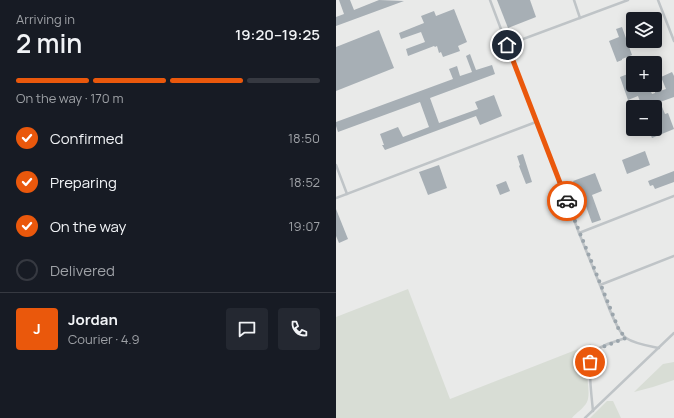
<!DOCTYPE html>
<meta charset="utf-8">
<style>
:root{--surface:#171b24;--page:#242831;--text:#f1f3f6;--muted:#9ea1a6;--line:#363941;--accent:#ea580c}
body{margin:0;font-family:Manrope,sans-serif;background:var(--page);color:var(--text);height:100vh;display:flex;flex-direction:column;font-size:15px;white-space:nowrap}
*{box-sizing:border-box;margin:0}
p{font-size:13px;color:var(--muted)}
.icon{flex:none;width:22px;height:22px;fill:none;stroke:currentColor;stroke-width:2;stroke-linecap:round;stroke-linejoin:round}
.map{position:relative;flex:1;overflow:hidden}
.sheet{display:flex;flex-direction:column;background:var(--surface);width:336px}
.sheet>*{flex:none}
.controls{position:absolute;left:290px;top:12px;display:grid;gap:8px}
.controls a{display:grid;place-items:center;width:36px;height:36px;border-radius:4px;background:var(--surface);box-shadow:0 2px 10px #0003;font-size:20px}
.pin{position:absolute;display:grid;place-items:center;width:34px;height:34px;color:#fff;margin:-17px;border:2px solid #fff;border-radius:50%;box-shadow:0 1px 4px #0007}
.courier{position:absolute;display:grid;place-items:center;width:40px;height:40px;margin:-20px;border:3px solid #ea580c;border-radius:50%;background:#fff;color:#222;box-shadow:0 1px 5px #0007}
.summary em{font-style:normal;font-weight:600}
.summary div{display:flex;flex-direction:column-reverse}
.summary{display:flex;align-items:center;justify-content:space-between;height:68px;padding:0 16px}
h1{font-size:26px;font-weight:600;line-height:30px}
.bar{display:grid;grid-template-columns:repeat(4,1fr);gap:6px 4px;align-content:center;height:48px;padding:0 16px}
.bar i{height:5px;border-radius:3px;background:var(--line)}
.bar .selected{background:var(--accent)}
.bar p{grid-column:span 4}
.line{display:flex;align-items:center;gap:10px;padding:0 16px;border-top:1px solid var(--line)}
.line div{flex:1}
.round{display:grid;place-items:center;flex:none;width:42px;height:42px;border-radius:4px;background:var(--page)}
ol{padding:0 16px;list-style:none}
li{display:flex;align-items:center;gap:12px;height:44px}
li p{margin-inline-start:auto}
li .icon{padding:4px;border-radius:50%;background:var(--accent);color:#fff;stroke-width:4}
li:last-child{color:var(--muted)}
li i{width:22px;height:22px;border:2px solid var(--line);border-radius:50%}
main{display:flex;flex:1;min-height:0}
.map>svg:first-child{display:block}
</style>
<main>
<section class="sheet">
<div class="summary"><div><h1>2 min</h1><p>Arriving in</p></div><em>19:20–19:25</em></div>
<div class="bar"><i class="selected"></i><i class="selected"></i><i class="selected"></i><i></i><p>On the way · 170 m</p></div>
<ol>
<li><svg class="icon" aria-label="check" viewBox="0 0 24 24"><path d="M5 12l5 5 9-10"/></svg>Confirmed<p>18:50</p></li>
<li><svg class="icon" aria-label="check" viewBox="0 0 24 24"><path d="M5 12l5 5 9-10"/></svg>Preparing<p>18:52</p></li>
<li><svg class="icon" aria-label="check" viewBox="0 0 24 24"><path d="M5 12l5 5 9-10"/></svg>On the way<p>19:07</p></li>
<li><i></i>Delivered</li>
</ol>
<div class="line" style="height:72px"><b class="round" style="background:var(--accent);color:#fff">J</b><div><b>Jordan</b><p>Courier · 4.9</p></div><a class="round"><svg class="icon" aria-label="chat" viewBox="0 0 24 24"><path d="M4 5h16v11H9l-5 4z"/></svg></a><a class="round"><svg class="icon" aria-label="phone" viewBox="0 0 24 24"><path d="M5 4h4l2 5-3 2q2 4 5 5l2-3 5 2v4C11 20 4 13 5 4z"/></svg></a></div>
</section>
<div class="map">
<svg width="338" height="418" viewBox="0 0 338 418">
<rect width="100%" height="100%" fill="#f8f8f5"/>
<path fill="#e9eae9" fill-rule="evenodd" d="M 0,0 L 338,0 L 338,418 L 0,418 ZM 297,19 L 319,19 L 319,41 L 297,41 ZM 297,63 L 319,63 L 319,85 L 297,85 ZM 297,107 L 319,107 L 319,129 L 297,129 Z"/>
<g fill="#d8ddd5">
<path d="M 72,289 L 114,399 L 255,344 C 254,351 250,357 250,365 C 250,375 255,393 251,402 C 248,408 240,413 236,418 L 0,418 L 0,317 Z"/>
<path d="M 338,362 L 338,380 L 317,387 L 298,392 L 327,364 Z"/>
<path d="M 271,401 L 277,401 L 285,418 L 254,418 Z"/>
</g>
<g fill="#a7afb5">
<path d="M 3,0 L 14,0 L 18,10 L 43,0 L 68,1 L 0,26 L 0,17 L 8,14 Z"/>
<path d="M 161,0 L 194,0 L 200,17 L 172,28 Z"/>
<path d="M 118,9 L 131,42 L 122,46 L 124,51 L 107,57 L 105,52 L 103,53 L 101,46 L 99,47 L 98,46 L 72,56 L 70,49 L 89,42 L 85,32 L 65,39 L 63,33 L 88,23 L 85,16 L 98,11 L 100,16 Z"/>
<path d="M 286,27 L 296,55 L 286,59 L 286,60 L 281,62 L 273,41 L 283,37 L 280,29 Z"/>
<path d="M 43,30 L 58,68 L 0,91 L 0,47 Z"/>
<path d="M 134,54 L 140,70 L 156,65 L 159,74 L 94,98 L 103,123 L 142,109 L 139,102 L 158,95 L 166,116 L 144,125 L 140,116 L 49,150 L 46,145 L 48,145 L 44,134 L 62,127 L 67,137 L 93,127 L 84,102 L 2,132 L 0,126 L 0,122 L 117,79 L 113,69 L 121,66 L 124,76 L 136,72 L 130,56 Z"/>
<path d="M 297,72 L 297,85 L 312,85 L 316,94 L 319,93 L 319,89 L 321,92 L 330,89 L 325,77 L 336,72 L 338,76 L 338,97 L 324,102 L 329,114 L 332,113 L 338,129 L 316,138 L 312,129 L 319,129 L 319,104 L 311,107 L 306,107 L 302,96 L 292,100 L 284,77 Z"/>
<path d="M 309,151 L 314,165 L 291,174 L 286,160 Z"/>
<path d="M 187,154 L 196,182 L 190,184 L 183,166 L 184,165 L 181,156 Z"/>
<path d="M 103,165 L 111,188 L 92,195 L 83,172 Z"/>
<path d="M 338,171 L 338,182 L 319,189 L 317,185 L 314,186 L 312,181 Z"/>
<path d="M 259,173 L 266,191 L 256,195 L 265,220 L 256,223 L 247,198 L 244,199 L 237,181 Z"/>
<path d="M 170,181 L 174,191 L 164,195 L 160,185 Z"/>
<path d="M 0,209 L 12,239 L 3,243 L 0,236 Z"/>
</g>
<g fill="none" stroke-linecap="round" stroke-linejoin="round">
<g stroke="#bfc4c7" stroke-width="2.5">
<path d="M 154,0 L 171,45 L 292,0"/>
<path d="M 238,0 L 244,18"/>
<path d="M 322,0 L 338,41"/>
<path d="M 171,45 L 243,233 L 264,285 L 338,256"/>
<path d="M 0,165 L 11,194"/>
<path d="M 0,198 L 200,122"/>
<path d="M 243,233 L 338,196"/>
<path d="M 264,285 C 269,297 280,331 290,338 C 299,344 313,346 323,348"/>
<path d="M 257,411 C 256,400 251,362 256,354 C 261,346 281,341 290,338"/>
<path d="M 249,418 L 338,333"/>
</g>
</g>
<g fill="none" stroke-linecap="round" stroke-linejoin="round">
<path stroke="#9ba5ac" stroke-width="4" stroke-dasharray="0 7.2" d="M 231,201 L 283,330 L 290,338 L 264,348 L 256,354 L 254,362"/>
<path stroke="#ea580c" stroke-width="5" d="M 171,45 L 231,201"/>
</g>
</svg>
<div class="controls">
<a><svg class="icon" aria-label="layers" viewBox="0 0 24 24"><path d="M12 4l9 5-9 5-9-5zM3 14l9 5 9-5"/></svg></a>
<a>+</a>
<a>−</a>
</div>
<div class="pin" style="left:254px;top:362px;background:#ea580c"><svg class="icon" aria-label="bag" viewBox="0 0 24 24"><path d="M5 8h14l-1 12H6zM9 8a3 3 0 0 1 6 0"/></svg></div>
<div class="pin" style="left:171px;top:45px;background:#1f2937"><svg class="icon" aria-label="home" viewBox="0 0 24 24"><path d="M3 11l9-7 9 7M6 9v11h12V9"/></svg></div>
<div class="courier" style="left:231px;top:201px"><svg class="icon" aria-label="car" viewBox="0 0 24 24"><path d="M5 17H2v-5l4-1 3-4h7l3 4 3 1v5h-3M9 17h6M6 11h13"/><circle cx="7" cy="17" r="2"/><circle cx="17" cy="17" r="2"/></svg></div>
</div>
</main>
